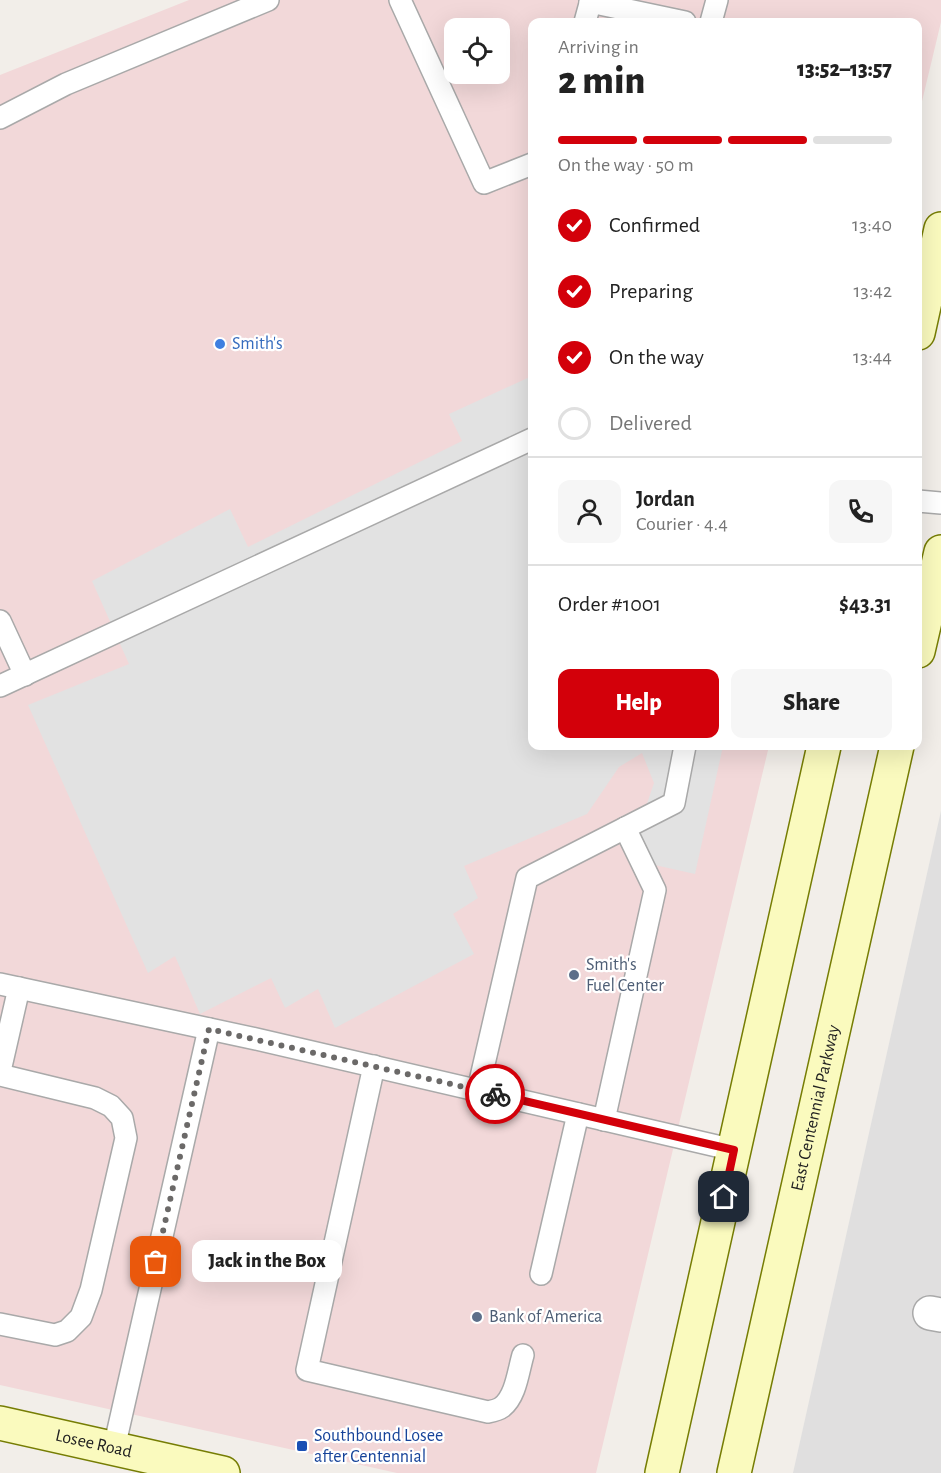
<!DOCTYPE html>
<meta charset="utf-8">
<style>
:root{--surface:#fff;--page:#f6f6f6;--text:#222;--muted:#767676;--line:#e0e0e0;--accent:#d3000a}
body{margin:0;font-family:"Alegreya Sans",sans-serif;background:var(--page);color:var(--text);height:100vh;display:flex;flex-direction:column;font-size:22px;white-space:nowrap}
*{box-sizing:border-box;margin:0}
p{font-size:20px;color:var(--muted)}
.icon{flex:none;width:33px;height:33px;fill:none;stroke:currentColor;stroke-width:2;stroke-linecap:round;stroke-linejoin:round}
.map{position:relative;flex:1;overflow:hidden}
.side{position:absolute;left:528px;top:18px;width:394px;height:732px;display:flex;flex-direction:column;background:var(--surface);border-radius:12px;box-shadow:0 6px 24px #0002}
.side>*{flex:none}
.tools{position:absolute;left:444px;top:18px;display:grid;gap:12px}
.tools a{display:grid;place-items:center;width:66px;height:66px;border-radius:12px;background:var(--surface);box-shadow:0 6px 24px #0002;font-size:30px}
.pin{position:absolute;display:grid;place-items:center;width:51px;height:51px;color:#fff;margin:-26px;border-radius:12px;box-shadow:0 3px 9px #0006}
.courier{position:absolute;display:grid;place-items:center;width:60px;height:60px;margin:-30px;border:4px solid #d3000a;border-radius:50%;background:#fff;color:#222;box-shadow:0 2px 8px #0007}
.bubble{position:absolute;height:42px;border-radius:12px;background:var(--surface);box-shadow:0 6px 24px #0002;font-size:20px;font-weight:800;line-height:42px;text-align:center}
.headline em{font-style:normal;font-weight:800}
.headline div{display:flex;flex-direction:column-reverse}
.headline{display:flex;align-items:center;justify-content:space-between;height:102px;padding:0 30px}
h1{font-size:39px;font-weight:800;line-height:45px}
.bar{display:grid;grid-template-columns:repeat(4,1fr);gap:9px 6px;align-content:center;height:72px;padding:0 30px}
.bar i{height:8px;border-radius:4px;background:var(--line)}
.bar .on{background:var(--accent)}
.bar p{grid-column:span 4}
.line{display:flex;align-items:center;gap:15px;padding:0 30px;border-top:2px solid var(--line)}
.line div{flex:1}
.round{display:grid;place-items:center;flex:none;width:63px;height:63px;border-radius:12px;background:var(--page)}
ol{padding:0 30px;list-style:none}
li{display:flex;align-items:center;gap:18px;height:66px}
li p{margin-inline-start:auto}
li .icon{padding:6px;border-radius:50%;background:var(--accent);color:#fff;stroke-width:4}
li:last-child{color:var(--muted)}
li i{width:33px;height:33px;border:3px solid var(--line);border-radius:50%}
.primary-button{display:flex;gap:12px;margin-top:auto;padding:12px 30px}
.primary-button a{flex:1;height:69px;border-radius:12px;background:var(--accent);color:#fff;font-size:24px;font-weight:800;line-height:69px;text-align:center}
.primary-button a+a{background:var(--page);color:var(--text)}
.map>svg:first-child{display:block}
</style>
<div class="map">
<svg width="941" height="1473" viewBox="0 0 941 1473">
<rect width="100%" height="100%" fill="#f2eee9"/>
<path fill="#e0dfdf" d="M 941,811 L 941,1473 L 793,1473 Z"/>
<path fill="#f2d8d9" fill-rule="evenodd" d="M 189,0 L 941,0 L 941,22 L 918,118 L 918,22 L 532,22 L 532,746 L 769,746 L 596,1473 L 397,1473 L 0,1385 L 0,75 ZM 454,28 L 500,28 L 500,74 L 454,74 Z"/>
<path fill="#e2e2e2" d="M 532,376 L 532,746 L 723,746 L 695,874 L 628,859 L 654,783 L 642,753 L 619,767 L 587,814 L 464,866 L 478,898 L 453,914 L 474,954 L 335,1028 L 318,989 L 285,1008 L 271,978 L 200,1014 L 175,956 L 148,973 L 28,705 L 129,664 L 92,581 L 230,509 L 248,547 L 462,441 L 449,414 Z"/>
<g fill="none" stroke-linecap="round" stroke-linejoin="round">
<g stroke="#a9a9a9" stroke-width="24">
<g id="service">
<path d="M 400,0 L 484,183 L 532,164"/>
<path d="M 590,2 L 685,22"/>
<path d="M 585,22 L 591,0"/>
<path d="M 711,22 L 717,0"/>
<path d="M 0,118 L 66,84 L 268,0"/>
<path d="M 918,501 L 941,503"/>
<path d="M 0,621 L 25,675"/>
<path d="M 0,686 L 532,439"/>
<path d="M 0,984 L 256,1039 L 734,1150"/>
<path d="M 374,1066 L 307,1370 L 488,1412 C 493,1411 498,1410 502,1407 C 516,1396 518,1372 523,1355"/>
<path d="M 0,1071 L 19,988"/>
<path d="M 0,1075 L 95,1098 L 111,1106 L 122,1118 L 126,1138 L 91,1290 L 81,1317 L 67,1331 L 55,1335 L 0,1324"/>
<path d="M 478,1090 L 527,878 L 674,803 L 685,746"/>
<path d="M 604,1120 L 655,890 L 625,828"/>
<path d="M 541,1274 L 578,1114"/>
<path d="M 114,1448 L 209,1029"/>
</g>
</g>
<g stroke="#a9a9a9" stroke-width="36">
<path id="minor" d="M 930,1313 L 941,1315"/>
</g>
<g stroke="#767d04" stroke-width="36">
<g id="secondary">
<path d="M 918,333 L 941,229"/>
<path d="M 918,651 L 941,552"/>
<path id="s1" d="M 0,1423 L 223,1473"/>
<path d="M 662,1473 L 824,746"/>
<path id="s2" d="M 734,1473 L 897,746"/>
</g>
</g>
<use href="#service" stroke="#fff" stroke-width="21"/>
<use href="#minor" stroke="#fff" stroke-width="33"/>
<use href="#secondary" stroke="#fafabe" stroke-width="33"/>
</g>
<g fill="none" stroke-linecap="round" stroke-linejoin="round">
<path stroke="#6b6968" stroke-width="6" stroke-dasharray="0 10.8" d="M 156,1262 L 209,1029 L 495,1094"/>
<path stroke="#d3000a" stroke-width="8" d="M 495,1094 L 734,1150 L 724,1197"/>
</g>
<circle fill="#3f7fe0" stroke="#fff" stroke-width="2" cx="220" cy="344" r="6"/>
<g fill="#5c6f8a" stroke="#fff" stroke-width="2">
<circle cx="574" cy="975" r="6"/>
<circle cx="477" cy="1317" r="6"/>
</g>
<rect fill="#1a4fb4" stroke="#fff" stroke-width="2" x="296" y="1440" width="12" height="12" rx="3"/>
<g text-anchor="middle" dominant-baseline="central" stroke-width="4.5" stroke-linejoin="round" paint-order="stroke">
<g font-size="18" fill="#366cbe" stroke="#fff" text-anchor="start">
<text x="232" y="344">Smith's</text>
</g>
<g font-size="18" fill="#4e5e75" stroke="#fff" text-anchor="start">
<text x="586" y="965">Smith's<tspan x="586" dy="21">Fuel Center</tspan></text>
<text x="489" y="1317">Bank of America</text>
</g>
<g font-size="18" fill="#222" stroke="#fff">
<text stroke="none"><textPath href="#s2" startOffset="374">East Centennial Parkway</textPath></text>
<text stroke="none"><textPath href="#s1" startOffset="96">Losee Road</textPath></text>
</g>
<g font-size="18" fill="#164399" stroke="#fff" text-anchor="start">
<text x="314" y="1436">Southbound Losee<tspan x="314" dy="21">after Centennial</tspan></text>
</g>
</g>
</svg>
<div class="tools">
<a><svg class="icon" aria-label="locate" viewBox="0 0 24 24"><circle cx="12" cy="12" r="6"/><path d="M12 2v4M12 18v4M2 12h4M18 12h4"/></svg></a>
</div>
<div class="pin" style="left:156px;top:1262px;background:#ea580c"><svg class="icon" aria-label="bag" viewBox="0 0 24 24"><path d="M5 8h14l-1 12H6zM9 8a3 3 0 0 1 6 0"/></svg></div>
<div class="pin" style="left:724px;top:1197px;background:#1f2937"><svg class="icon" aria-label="home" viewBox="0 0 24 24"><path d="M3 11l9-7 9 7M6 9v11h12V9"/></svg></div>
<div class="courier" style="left:495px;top:1094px"><svg class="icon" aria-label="bike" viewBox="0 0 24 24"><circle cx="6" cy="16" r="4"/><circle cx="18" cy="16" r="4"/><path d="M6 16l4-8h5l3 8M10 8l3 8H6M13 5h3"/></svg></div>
<div class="bubble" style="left:192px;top:1240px;width:150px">Jack in the Box</div>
<section class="side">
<div class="headline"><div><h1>2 min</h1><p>Arriving in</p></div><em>13:52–13:57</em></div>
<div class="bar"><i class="on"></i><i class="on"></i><i class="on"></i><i></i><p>On the way · 50 m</p></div>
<ol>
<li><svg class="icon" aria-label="check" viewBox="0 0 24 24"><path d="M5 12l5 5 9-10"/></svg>Confirmed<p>13:40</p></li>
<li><svg class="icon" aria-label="check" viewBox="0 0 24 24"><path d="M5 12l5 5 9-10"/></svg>Preparing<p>13:42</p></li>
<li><svg class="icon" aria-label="check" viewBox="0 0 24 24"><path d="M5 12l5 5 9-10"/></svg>On the way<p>13:44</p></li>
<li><i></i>Delivered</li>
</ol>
<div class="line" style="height:108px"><a class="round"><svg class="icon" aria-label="person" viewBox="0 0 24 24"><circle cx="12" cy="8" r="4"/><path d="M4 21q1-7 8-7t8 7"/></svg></a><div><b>Jordan</b><p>Courier · 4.4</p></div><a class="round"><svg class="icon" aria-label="phone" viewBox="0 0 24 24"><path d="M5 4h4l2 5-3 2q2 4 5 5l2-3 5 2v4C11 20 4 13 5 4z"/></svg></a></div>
<div class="line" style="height:78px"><div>Order #1001</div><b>$43.31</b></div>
<div class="primary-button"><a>Help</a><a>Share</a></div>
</section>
</div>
